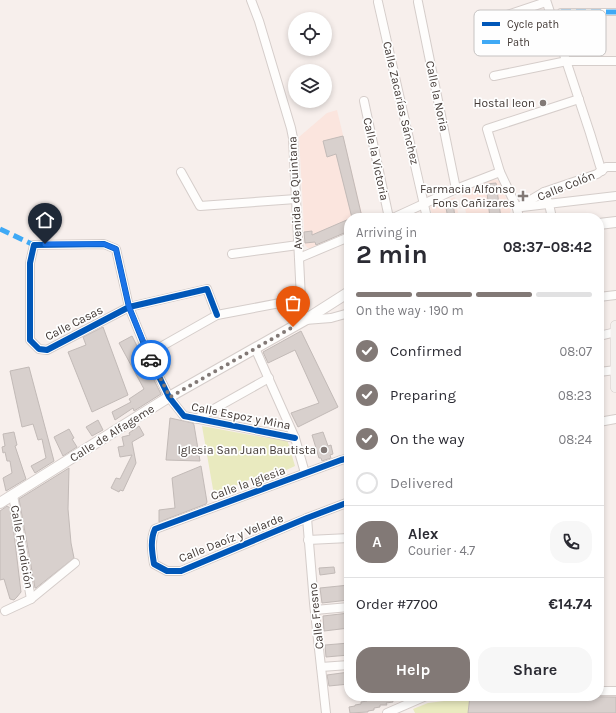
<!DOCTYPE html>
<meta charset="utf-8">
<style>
:root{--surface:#fff;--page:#f7f7f7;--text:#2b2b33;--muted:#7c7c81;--line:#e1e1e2;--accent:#827976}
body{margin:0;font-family:Karla,sans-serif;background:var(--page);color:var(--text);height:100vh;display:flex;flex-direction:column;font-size:15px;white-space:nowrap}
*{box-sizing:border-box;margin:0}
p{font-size:13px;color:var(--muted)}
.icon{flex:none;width:22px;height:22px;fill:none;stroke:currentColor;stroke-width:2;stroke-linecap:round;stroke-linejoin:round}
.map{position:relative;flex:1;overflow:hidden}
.side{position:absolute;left:344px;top:213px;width:260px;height:488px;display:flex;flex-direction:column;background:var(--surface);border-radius:16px;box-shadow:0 2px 6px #0003}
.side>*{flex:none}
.buttons{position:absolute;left:288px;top:12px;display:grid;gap:8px}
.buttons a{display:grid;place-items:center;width:44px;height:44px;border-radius:50%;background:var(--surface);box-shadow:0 2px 6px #0003;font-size:20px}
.pin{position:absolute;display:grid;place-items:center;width:34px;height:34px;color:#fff;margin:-41px -17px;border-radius:50% 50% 50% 0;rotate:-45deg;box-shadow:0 0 4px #0007}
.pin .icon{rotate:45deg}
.courier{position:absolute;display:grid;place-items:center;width:40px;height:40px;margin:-20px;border:3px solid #1a73e8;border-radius:50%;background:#fff;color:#222;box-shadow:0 1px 5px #0007}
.summary em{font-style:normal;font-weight:700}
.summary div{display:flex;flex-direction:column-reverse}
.summary{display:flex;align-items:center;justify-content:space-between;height:68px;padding:0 12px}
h1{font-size:26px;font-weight:700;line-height:30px}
.bar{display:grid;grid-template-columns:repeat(4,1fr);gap:6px 4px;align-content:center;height:48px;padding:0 12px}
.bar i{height:5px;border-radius:3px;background:var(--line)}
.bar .current{background:var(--accent)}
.bar p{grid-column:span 4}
.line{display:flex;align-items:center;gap:10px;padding:0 12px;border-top:1px solid var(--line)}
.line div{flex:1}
.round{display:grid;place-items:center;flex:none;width:42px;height:42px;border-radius:16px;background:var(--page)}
ol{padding:0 12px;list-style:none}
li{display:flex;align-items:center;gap:12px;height:44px}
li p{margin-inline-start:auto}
li .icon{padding:4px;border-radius:50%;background:var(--accent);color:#fff;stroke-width:4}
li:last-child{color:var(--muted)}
li i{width:22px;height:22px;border:2px solid var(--line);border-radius:50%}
.action{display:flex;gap:8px;margin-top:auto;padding:8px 12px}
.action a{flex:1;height:46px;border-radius:16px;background:var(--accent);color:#fff;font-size:16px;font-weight:700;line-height:46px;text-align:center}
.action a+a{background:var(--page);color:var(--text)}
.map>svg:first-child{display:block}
</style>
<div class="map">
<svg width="616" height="713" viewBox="0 0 616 713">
<rect width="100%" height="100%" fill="#f7efec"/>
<g fill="#fbe5de">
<path d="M 337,110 L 362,214 L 365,216 L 364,218 L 349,218 L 349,231 L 312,248 L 308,248 L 305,245 L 299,137 L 327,113 Z"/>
<path d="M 494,179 L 499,181 L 511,210 L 508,218 L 467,218 L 462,193 Z"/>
<path d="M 455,197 L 459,218 L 433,218 L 430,207 Z"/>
</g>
<g fill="#e9eabf">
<path d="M 202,426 L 267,438 L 287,439 L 295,466 L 282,472 L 277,468 L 214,495 Z"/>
<path d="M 453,696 L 470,696 L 468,713 L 415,713 L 413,709 L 428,703 L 444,701 Z"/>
</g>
<g fill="#d8d0cd" stroke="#c2bab7">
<path d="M 343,136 L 361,213 L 367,218 L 352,218 L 336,154 L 327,157 L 323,141 Z"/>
<path d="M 496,183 L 501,218 L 490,218 L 486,184 Z"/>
<path d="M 453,202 L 455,218 L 448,218 L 445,203 Z"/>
<path d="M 349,219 L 349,231 L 316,245 L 315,242 L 305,243 L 304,232 L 312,231 L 312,235 Z"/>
<path d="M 103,327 L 128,395 L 92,412 L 68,352 L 86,345 L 83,337 Z"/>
<path d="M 301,331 L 338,407 L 298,427 L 291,413 L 319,403 L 295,350 L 268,363 L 263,352 Z"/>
<path d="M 132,336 L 161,394 L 134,411 L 133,408 L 115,420 L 112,412 L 131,402 L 129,399 L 144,389 L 119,343 Z"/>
<path d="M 29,367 L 54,461 L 35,473 L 31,466 L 46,458 L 42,439 L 38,440 L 33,424 L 22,427 L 10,371 Z"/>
<path d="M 170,418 L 193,423 L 194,425 L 200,461 L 166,460 Z"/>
<path d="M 98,420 L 103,430 L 92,436 L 86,427 Z"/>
<path d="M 139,426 L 144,435 L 132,442 L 136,463 L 123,491 L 120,490 L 119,492 L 111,488 L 116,478 L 120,479 L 132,455 L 120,457 L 118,447 L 124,446 L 122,437 L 130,435 L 129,433 Z"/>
<path d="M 69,429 L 74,438 L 72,439 L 77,447 L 63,456 L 54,437 Z"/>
<path d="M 14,432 L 17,445 L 15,446 L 26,479 L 6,491 L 3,478 L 12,473 L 10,461 L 7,461 L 5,452 L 3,453 L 2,447 L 5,446 L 3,434 Z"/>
<path d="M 323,432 L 328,446 L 331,445 L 333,454 L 330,455 L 331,458 L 322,461 L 321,458 L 319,458 L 312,435 Z"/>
<path d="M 201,466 L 207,502 L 206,504 L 159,522 L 159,510 L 175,508 L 172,478 Z"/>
<path d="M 69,468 L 68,509 L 71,543 L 74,558 L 36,588 L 35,588 L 19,499 Z"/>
<path d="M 7,506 L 10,508 L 14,534 L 21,592 L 17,597 L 14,600 L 10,599 L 4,579 L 0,580 L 0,511 Z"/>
<path d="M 334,567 L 335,573 L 320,575 L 319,568 Z"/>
<path d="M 349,585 L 349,600 L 322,603 L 320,588 Z"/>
<path d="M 349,613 L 349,628 L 324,631 L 323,616 Z"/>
<path d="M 349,643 L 349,655 L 326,657 L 325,645 Z"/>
<path d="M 349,672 L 349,684 L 329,686 L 327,675 Z"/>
<path d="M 379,696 L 392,696 L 393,702 L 386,703 L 387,705 L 380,705 L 380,707 L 374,708 L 374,710 L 368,711 L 368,712 L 350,713 L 349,707 L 355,706 L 355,705 L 361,704 L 361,702 L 367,701 L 366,700 L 373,699 L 373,697 Z"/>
<path d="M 470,696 L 504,696 L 504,697 L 529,696 L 616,697 L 616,713 L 468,713 Z"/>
</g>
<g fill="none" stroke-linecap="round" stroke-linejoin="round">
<g stroke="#d5cdca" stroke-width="8">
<path id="pedestrian" d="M 561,12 L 616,12"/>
</g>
<g stroke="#d5cdca" stroke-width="10">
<g id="minor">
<path d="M 251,0 L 259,21 L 291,128 L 293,138 L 301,299 L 305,320 L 331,318 L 349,313"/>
<path d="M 546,0 L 590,133 L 600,166 L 602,171"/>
<path d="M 378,2 L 427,218"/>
<path d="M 418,2 L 456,189"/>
<path d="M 498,18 L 546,2"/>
<path d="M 494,76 L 567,61 L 616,61"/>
<path d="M 364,101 L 389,218"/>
<path d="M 181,172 L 200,206 L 296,199"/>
<path d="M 544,192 L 549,204 L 552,218"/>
<path d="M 522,207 L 616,196"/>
<path d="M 517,208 L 544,192 L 597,174 L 606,167 L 616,167"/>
<path d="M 393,218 L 456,189 L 500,172"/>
<path d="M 519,218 L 517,208 L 500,172 L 487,129 L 579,99"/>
<path d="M 232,254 L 298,245"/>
<path d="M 299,258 L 349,237"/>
<path d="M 599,297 L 616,295"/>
<path d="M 217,315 L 207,289 L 129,307 L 47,350 L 39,349 L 30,340 L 30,263 L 34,245 L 104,244 L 116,249 L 129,307 L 148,354 L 169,397 L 184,416 L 295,438"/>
<path d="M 599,336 L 616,332"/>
<path d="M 255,348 L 295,438 L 305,473"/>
<path d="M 148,354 L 217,315 L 301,299"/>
<path d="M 599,372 L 616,370"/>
<path d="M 196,419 L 269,378"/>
<path d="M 599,422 L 616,419"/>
<path d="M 349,458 L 341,460 L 155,529 C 150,540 152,552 154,564 L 167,571 L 181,571 L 307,518 L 349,502"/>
<path d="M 13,495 L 31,599"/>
<path d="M 307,518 L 314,603 L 326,713"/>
<path d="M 308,540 L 349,538"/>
<path d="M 315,610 L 349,607"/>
<path d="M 5,611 L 31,599 L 75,563"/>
<path d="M 321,667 L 349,665"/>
<path d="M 599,691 L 616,691"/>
<path d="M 387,713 L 426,696"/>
</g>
</g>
<g stroke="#d5cdca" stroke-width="12">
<g id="tertiary">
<path d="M 599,224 L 616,222"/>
<path d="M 0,503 L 169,397 L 305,320 L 349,292"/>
</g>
</g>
<g stroke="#d5cdca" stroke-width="12">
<path id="secondary" d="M 616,326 L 616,387"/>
</g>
<use href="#pedestrian" stroke="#fefdfc" stroke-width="6"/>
<use href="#minor" stroke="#fefdfc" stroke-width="8"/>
<use href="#tertiary" stroke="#fefdfc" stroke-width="10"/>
<use href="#secondary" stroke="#f4f0ee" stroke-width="11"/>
<g stroke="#3fa9f5" stroke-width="5" stroke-dasharray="10 5" stroke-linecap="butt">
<path d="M 561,12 L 616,12"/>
<path d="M 0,229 L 34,245"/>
</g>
<g stroke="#fefefe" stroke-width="8">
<g id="cycleway">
<path d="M 217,315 L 207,289 L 129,307 L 47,350 L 39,349 L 30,340 L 30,263 L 34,245 L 104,244 L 116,249 L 129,307 L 148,354 L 169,397 L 184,416 L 295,438"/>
<path d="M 349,458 L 341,460 L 155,529 C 150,540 152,552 154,564 L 167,571 L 181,571 L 307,518 L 349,502"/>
</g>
</g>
<use href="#cycleway" stroke="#0057b8" stroke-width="6"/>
</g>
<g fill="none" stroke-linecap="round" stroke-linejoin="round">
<path stroke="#827976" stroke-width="4" stroke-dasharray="0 7.2" d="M 151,360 L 170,397 L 293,327"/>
<path stroke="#1a73e8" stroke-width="5" d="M 45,244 L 104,244 L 116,249 L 129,307 L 151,360"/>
</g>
<g fill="#827976" stroke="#fefefe" stroke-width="1.5">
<circle cx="543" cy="103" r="4"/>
<path d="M521 190h4v4h4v4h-4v4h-4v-4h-4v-4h4z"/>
<circle cx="324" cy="450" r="4"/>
</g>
<g text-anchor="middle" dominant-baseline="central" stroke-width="3.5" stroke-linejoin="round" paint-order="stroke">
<g font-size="12" fill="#433a36" stroke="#fefefe">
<text transform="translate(437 96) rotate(78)">Calle la Noria</text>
<text transform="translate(401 103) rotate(77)">Calle Zacarías Sánchez</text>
<text transform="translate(376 159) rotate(78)">Calle la Victoria</text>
<text transform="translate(566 186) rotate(-22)">Calle Colón</text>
<text transform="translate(295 193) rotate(-93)">Avenida de Quintana</text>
<text transform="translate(74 323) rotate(-27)">Calle Casas</text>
<text transform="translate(241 416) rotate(11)">Calle Espoz y Mina</text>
<text transform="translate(112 433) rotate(-32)">Calle de Alfageme</text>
<text transform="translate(248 483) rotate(-20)">Calle la Iglesia</text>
<text transform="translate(231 538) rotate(-22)">Calle Daoíz y Velarde</text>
<text transform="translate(22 547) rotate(80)">Calle Fundición</text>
<text transform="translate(316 616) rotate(-96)">Calle Fresno</text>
</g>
<g font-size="12" fill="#433a36" stroke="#fefefe" text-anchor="end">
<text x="535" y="103">Hostal leon</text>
<text x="515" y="189">Farmacia Alfonso<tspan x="515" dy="14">Fons Cañizares</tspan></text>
<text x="316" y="450">Iglesia San Juan Bautista</text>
</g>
</g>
<rect x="474" y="10" width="132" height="46" rx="6" fill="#fefefe" stroke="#c6c3c2" stroke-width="1"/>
<rect x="482" y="22" width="18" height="4" fill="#0057b8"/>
<rect x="482" y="40" width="18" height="4" fill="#3fa9f5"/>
<g font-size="11" fill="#433a36">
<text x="507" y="28">Cycle path</text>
<text x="507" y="46">Path</text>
</g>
</svg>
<div class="buttons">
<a><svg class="icon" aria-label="locate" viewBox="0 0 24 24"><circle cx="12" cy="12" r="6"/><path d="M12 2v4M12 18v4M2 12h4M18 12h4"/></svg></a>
<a><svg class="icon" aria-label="layers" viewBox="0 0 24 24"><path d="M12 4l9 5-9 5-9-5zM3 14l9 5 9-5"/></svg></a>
</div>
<div class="pin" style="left:293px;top:327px;background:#ea580c"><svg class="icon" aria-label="bag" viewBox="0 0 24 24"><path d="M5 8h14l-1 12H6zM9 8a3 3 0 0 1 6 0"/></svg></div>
<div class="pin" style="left:45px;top:244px;background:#1f2937"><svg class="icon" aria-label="home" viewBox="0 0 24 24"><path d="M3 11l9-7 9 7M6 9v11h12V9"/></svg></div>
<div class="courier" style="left:151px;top:360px"><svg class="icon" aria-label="car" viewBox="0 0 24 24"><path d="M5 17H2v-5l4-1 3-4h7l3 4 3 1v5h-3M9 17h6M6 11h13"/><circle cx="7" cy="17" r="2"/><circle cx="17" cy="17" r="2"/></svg></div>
<section class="side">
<div class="summary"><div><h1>2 min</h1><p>Arriving in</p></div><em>08:37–08:42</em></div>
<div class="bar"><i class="current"></i><i class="current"></i><i class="current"></i><i></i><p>On the way · 190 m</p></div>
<ol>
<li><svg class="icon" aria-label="check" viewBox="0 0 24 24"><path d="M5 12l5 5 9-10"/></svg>Confirmed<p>08:07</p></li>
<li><svg class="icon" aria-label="check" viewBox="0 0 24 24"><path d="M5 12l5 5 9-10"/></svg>Preparing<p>08:23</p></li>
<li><svg class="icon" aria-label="check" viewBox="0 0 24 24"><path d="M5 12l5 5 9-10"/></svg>On the way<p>08:24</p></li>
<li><i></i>Delivered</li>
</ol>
<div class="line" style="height:72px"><b class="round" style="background:var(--accent);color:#fff">A</b><div><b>Alex</b><p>Courier · 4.7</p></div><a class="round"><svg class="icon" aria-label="phone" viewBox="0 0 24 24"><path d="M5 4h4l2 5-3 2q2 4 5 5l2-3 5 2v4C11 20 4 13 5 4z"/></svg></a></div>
<div class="line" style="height:52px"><div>Order #7700</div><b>€14.74</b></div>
<div class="action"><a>Help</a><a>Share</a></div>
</section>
</div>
